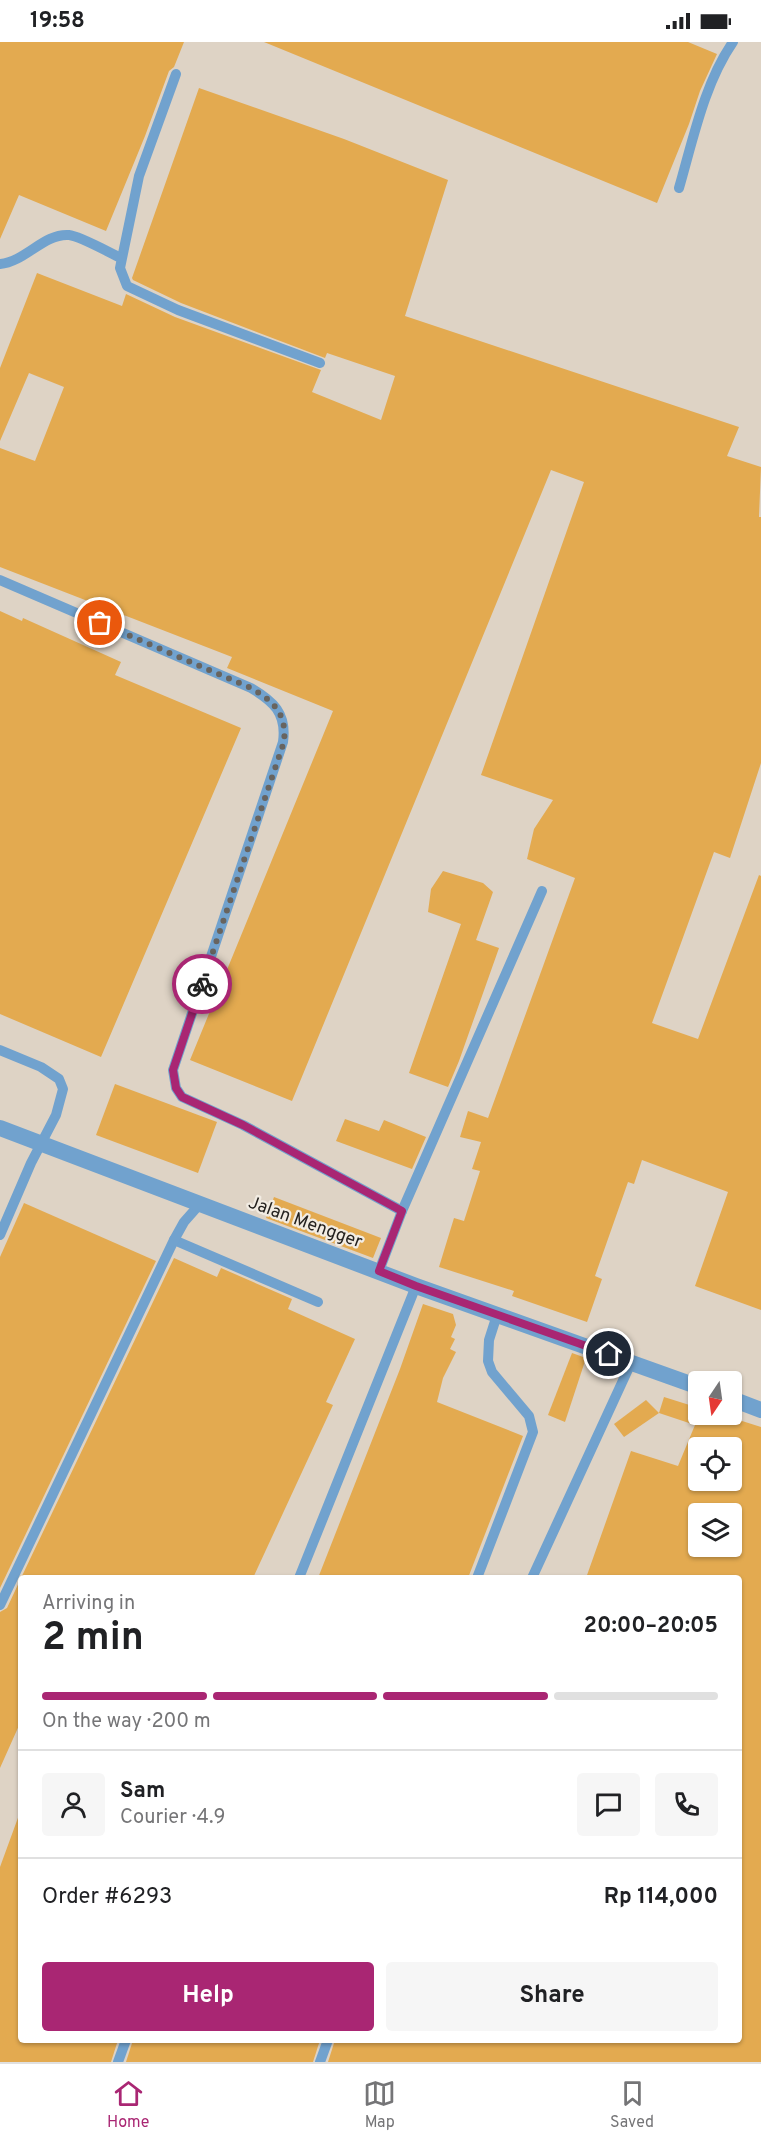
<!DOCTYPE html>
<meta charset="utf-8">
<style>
:root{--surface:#fff;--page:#f6f6f6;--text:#202124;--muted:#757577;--line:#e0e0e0;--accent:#a92673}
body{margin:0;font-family:Overpass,sans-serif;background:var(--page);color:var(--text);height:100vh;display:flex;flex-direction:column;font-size:22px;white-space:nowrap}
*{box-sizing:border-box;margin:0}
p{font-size:20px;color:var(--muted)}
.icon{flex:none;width:33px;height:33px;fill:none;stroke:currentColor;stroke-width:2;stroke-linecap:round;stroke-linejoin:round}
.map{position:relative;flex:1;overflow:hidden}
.details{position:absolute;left:18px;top:1533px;width:724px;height:468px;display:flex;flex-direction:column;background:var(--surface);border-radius:6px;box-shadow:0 2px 4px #0004}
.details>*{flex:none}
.needle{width:39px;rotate:193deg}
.controls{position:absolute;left:688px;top:1329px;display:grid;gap:12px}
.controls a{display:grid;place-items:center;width:54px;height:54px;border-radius:6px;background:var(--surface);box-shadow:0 2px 4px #0004;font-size:30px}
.pin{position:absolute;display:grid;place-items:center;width:51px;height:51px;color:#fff;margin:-26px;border:3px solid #fff;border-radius:50%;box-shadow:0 2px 6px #0007}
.courier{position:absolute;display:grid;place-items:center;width:60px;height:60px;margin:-30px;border:4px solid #a92673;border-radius:50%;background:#fff;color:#222;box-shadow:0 2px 8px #0007}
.overview em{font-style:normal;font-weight:700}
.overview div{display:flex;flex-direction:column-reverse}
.overview{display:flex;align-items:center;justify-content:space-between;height:102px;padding:0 24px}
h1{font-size:39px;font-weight:700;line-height:45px}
.bar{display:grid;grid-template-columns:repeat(4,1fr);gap:9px 6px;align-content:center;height:72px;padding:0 24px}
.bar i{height:8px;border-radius:4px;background:var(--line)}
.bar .active{background:var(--accent)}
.bar p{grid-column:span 4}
.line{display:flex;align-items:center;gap:15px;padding:0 24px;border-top:2px solid var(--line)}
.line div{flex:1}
.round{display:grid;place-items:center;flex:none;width:63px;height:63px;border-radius:6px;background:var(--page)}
.button{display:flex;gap:12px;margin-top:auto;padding:12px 24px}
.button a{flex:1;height:69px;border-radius:6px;background:var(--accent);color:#fff;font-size:24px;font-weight:700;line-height:69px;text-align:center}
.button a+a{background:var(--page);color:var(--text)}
.status{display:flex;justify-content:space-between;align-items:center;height:42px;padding:0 30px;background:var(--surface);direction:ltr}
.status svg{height:16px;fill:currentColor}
.menu{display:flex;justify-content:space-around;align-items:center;height:84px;border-top:2px solid var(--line);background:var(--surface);font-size:16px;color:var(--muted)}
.menu a{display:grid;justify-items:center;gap:3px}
.menu .active{color:var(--accent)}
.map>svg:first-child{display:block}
</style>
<div class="status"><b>19:58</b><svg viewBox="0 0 49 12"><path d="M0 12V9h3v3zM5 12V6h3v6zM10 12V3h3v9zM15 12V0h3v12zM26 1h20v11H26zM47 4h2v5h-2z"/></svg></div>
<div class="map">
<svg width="761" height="2020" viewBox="0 0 761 2020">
<rect width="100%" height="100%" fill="#e5dfd6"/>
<path fill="#ded3c5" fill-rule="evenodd" d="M 0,0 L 761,0 L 761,2020 L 0,2020 ZM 699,1340 L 732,1340 L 732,1372 L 699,1372 ZM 699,1406 L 732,1406 L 732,1438 L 699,1438 ZM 699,1472 L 732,1472 L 732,1504 L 699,1504 ZM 21,1536 L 740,1536 L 740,1998 L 21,1998 Z"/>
<g fill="#e3aa50" fill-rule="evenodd">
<path d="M 0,0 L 184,0 L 174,25 L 169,29 L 145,94 L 106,189 L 19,153 L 0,197 Z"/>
<path d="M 264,0 L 688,0 L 717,12 L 700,49 L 689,82 L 657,161 Z"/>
<path d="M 199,46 L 344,97 L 448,138 L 405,274 L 739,385 L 727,414 L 761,425 L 759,475 L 761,475 L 761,721 L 730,816 L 714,810 L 652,981 L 698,997 L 759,833 L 761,834 L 761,1268 L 695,1244 L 728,1150 L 642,1118 L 634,1142 L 628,1140 L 595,1234 L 602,1237 L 587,1280 L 512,1254 L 514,1249 L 439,1225 L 454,1176 L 464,1179 L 480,1129 L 472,1127 L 481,1100 L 460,1095 L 468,1069 L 488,1076 L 575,836 L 527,817 L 534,787 L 553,758 L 481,733 L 584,440 L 551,428 L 292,1059 L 190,1018 L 333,669 L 227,626 L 232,615 L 0,525 L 0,406 L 35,419 L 64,345 L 29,331 L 0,399 L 0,326 L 37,231 L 122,264 L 126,252 L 175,275 L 321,328 L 312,350 L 381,378 L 395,334 L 327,311 L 325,316 L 181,261 L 133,238 L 132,236 Z"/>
<path d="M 0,569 L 22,579 L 23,576 L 121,620 L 115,633 L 241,686 L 101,1015 L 0,972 Z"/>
<path d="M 443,829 L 483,841 L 493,850 L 476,898 L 499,906 L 459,1019 L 448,1045 L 409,1031 L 461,882 L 428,870 L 431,847 Z"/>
<path d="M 115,1042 L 217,1080 L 198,1131 L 96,1093 Z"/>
<path d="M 345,1077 L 379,1089 L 384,1078 L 426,1095 L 412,1127 L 336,1099 Z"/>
<path d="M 274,1155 L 381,1196 L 373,1216 L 266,1176 Z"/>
<path d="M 24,1161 L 156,1219 L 0,1546 L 0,1215 Z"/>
<path d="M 174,1216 L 217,1235 L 221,1226 L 292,1257 L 288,1267 L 355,1297 L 326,1360 L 333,1363 L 253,1536 L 21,1536 Z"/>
<path d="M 423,1262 L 453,1272 L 456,1283 L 451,1295 L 455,1297 L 450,1307 L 456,1310 L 443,1336 L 437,1360 L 523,1394 L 468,1536 L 318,1536 L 400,1327 Z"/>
<path d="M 572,1311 L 586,1316 L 565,1380 L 548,1373 Z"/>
<path d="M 664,1355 L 699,1366 L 699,1374 L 720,1372 L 761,1385 L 761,2020 L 328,2020 L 335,1998 L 740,1998 L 740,1536 L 586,1536 L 631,1409 L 678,1424 L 695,1383 L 659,1371 ZM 699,1406 L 732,1406 L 732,1438 L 699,1438 ZM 699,1472 L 732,1472 L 732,1504 L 699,1504 Z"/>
<path d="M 646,1358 L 659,1371 L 624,1395 L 614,1382 Z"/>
<path d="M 21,1536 L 21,1679 L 0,1726 L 0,1570 L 7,1566 Z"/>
<path d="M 19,1773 L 21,1773 L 21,1998 L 118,1998 L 111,2020 L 0,2020 L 0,1825 Z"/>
<path d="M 133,1998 L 320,1998 L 313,2020 L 126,2020 Z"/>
</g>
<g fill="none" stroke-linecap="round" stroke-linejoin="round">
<g stroke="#71a2ce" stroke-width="10">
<path d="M 176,32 L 139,134 L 120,226 L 127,244 L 178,268 L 320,321"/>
<path d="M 679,146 C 693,98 704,42 733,0"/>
<path d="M 0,222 C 25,220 44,191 69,193 C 80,194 110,211 121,216"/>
<path d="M 0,538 L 251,646 C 273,659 287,671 283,700 L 173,1028 L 176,1046 L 182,1055 L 243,1083 L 402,1169"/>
<path d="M 0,1008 L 41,1025 L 59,1037 L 63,1047 L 56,1073 L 31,1121 L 0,1193"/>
<path d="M 174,1198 L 318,1260"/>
<path d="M 379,1229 L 402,1169 L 542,849"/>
<path d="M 299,1536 L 416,1244"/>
<path d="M 477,1536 L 533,1390 L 529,1374 L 492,1330 L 488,1319 L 489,1298 L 497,1273"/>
<path d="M 532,1536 L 631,1321"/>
<path d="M 0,1563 L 174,1198 L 184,1180 L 199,1163"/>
<path d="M 118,2020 L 126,1998"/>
<path d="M 320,2020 L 328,1998"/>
</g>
<g stroke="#71a2ce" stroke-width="16">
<path d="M 0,1086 L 416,1244 L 699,1345"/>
<path d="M 732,1357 L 761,1368"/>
</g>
</g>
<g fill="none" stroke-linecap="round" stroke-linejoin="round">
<path stroke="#68645f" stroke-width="6" stroke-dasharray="0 10.8" d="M 100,581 L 251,646 C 273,659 287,671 284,700 L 202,942"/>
<path stroke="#a92673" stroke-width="8" d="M 202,942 L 173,1028 L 176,1046 L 182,1055 L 243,1083 L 402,1169 L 379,1229 L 416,1244 L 609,1312"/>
</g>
<g text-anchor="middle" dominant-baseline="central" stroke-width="4.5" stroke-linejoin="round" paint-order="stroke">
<g font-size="18" fill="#25221f" stroke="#f2ece3">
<text transform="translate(305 1181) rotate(20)">Jalan Mengger</text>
</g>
</g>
</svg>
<div class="controls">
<a><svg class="needle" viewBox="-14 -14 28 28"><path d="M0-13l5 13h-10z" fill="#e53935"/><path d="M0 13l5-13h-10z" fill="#757577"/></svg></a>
<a><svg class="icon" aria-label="locate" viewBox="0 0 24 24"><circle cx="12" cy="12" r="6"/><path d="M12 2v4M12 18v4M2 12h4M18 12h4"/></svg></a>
<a><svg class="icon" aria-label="layers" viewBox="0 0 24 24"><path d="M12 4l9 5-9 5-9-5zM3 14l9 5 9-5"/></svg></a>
</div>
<div class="pin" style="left:100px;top:581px;background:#ea580c"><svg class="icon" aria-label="bag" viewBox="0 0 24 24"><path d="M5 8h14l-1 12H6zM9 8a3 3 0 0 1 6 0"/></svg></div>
<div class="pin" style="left:609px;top:1312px;background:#1f2937"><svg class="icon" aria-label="home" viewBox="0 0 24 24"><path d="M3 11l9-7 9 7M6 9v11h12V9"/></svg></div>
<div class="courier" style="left:202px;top:942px"><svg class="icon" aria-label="bike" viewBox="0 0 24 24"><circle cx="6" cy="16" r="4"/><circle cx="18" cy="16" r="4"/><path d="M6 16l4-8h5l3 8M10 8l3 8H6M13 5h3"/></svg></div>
<section class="details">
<div class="overview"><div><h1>2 min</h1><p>Arriving in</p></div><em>20:00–20:05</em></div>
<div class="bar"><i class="active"></i><i class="active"></i><i class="active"></i><i></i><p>On the way · 200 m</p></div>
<div class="line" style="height:108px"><a class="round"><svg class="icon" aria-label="person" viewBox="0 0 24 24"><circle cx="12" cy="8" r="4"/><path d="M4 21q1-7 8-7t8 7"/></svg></a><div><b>Sam</b><p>Courier · 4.9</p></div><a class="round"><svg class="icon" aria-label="chat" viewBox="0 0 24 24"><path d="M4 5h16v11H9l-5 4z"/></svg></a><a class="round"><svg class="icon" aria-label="phone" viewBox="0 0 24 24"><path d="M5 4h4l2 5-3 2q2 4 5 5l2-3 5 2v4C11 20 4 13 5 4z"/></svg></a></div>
<div class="line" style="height:78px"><div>Order #6293</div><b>Rp 114,000</b></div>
<div class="button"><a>Help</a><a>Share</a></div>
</section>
</div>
<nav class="menu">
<a class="active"><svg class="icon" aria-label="home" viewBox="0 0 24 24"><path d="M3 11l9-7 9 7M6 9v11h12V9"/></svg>Home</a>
<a><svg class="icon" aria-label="map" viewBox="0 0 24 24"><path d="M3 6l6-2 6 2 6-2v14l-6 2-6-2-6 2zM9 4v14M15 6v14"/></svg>Map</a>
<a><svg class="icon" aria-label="saved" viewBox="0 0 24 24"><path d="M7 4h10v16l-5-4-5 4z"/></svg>Saved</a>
</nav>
